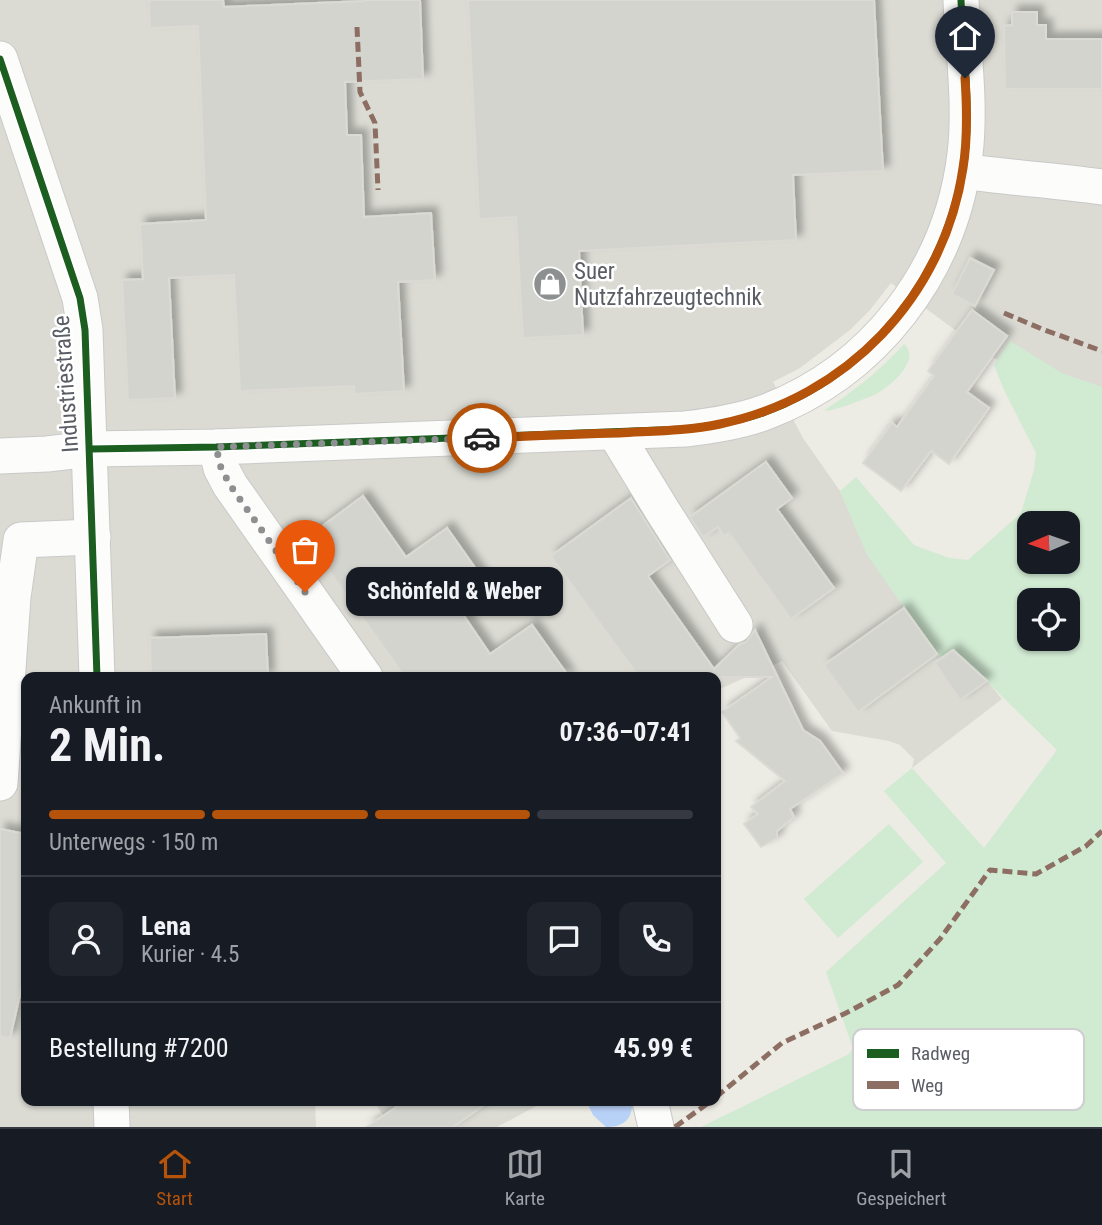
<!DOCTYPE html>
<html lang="de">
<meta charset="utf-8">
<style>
:root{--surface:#171b24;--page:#20242c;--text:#f1f3f6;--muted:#9ea1a6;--line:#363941;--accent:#b45309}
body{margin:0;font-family:"Roboto Condensed",sans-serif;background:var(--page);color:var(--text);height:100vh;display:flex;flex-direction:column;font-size:26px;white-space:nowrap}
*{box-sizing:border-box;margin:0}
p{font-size:23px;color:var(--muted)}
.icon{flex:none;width:38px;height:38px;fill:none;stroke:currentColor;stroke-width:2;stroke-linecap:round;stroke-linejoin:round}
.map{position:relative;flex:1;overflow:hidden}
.sheet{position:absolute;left:21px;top:672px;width:700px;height:434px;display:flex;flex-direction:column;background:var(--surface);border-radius:14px;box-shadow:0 2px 5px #0004}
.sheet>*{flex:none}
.needle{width:46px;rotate:268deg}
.fabs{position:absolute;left:1017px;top:511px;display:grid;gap:14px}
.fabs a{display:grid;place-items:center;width:63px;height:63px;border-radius:14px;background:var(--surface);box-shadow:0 2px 5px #0004;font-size:35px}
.pin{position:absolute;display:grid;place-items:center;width:60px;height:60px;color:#fff;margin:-72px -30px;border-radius:50% 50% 50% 0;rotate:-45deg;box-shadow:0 0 7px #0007}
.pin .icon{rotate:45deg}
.courier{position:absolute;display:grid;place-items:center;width:70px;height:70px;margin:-35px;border:5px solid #b45309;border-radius:50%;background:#fff;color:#222;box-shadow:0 2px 9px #0007}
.bubble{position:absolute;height:49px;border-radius:14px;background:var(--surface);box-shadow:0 2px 5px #0004;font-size:23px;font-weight:700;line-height:49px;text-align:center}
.overview em{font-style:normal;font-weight:700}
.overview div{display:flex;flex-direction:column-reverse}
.overview{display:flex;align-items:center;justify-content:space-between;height:119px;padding:0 28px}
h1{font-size:46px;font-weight:700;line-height:52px}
.bar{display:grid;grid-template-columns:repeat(4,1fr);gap:10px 7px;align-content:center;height:84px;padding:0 28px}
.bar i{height:9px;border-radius:5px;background:var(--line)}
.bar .active{background:var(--accent)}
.bar p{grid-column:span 4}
.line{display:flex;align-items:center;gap:18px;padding:0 28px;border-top:2px solid var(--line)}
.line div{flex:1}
.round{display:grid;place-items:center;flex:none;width:74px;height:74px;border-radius:14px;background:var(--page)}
.menu{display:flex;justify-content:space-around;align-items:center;height:98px;border-top:2px solid var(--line);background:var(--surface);font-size:19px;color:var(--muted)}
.menu a{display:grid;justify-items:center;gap:4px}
.menu .active{color:var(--accent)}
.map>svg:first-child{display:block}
</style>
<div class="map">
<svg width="1102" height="1127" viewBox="0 0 1102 1127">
<defs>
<filter id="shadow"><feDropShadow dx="6" dy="-6" stdDeviation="3.5" flood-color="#0004"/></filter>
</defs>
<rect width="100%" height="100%" fill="#ecebe4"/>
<g fill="#dbdbd4">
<path d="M 0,0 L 1102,0 L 1102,424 L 1070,395 L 992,357 L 891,283 L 870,310 L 850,330 L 800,368 L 773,382 L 803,438 L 840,491 L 868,555 L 937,654 L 942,658 L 953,650 L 987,681 L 1002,699 L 912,768 L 914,759 L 900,745 L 889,741 L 832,731 L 782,661 L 722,688 L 716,693 L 716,677 L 26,677 L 26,1101 L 315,1101 L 316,1127 L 0,1127 Z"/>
<path d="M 373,1101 L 546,1101 L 497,1127 L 392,1127 Z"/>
</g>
<g fill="#d1ead2" fill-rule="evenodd">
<path d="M 1010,341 L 1062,373 L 1102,387 L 1102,1127 L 701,1127 L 849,1054 L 853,1048 L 826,972 L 946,863 L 884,791 L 912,768 L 984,848 L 1057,750 C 1022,717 989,682 953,650 L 942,658 L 937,654 L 867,555 L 840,491 L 856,477 L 914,545 L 949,558 L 968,560 L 1021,513 L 1034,470 L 1036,453 L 1004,390 L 994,365 ZM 1029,523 L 1068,523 L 1068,562 L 1029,562 ZM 1029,600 L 1068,600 L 1068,639 L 1029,639 Z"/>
<path d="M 904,344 C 922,360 889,388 874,395 C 862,400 839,409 826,411 L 825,410 C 854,391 881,370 904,344 Z"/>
<path d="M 889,824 L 923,862 L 838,938 L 804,899 Z"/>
</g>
<path fill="#b8d1f7" d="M 586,1101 L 632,1101 C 633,1119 624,1127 606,1127 L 593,1115 Z"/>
<g fill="#d4d4cf" stroke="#dbdad4" stroke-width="2" filter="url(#shadow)">
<path d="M 149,0 L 223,0 L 224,7 L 363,1 L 363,0 L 420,0 L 423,79 L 345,82 L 347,135 L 361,135 L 364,217 L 431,213 L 435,280 L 398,282 L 404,391 L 354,394 L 354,386 L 240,391 L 234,275 L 169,278 L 175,398 L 128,400 L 122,280 L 143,279 L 140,224 L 206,220 L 198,26 L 150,28 Z"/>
<path d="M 468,0 L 874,0 L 883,171 L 793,175 L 796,240 L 579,251 L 583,335 L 523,338 L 516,217 L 479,219 Z"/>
<path d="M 1012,12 L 1037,12 L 1037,25 L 1046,25 L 1046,39 L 1102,39 L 1102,89 L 1005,89 L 1004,26 L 1012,25 Z"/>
<path d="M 970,258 L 994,270 L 975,306 L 952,294 Z"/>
<path d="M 972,310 L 1007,336 L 967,392 L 989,408 L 949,464 L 931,451 L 901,491 L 863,463 L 892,423 L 897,427 L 934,376 L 928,371 Z"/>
<path d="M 766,462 L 792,498 L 777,509 L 834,588 L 791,619 L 729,533 L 724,536 L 718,527 L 703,537 L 690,517 Z"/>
<path d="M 363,496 L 406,557 L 447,528 L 490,589 L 460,610 L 490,654 L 532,625 L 569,677 L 405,677 L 306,538 Z"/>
<path d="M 631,498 L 670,560 L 648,576 L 714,669 L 740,644 L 746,642 L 755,630 L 803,730 L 820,741 L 843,773 L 790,809 L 794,817 L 777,831 L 777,838 L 761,847 L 744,824 L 758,814 L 751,807 L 785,781 L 736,741 L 740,738 L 722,712 L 772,677 L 639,677 L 551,556 Z"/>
<path d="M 904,608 L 937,654 L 858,712 L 824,665 Z"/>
<path d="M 266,634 L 268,677 L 151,677 L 150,638 Z"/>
<path d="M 953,650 L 987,681 L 960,700 L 935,663 Z"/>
<path d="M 0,829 L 26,834 L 26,969 L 10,1038 L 0,1036 Z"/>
<path d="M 405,1101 L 490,1101 L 453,1127 L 367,1127 Z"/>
</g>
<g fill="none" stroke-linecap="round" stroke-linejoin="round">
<g stroke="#c9cac8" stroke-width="37">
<g id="minor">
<path d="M 0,59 L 80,298 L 85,330 L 97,677"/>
<path d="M 963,171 C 1009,178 1055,180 1102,187"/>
<path d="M 615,433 L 662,510 L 735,625"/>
<path d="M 216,447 L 221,468 L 230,485 L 365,677"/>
<path d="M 0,456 L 47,454 L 90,449 L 216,447 L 685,429 C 711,426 738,422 763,413 C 874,372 951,271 965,154 C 971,106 963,49 961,0"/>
<path d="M 0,783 L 13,597 L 21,540 L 93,537"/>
<path d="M 111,1101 L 112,1127"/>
<path d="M 650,1101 L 656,1127"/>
</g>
</g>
<use href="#minor" stroke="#fcfcfb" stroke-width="35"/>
<g stroke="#8d6e63" stroke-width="5" stroke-dasharray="10 5" stroke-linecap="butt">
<path d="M 357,27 L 360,92 L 375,123 L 378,190"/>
<path d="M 1004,313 L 1042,329 L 1102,351"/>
<path d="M 716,1097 L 782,1043 L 846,1013 L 898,985 L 940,939 L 990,870 L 1036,874 L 1086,846 L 1102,831"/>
<path d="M 675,1127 L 711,1101"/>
</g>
<g stroke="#fff" stroke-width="11">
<g id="cycleway">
<path d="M 0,59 L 80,298 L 85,330 L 97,677"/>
<path d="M 90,449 L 216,447 L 685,429 C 711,426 738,422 763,413 C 874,372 951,271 965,154 C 971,106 963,49 961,0"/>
</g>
</g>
<use href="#cycleway" stroke="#1b5e20" stroke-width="7"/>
</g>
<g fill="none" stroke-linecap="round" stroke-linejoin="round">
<path stroke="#8d8f91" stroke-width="7" stroke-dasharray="0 12.6" d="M 305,592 L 230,485 L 221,468 L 216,447 L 482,438"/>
<path stroke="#b45309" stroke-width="9" d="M 482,438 C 528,436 573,434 619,433 C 653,431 687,431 720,424 C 846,398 944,297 963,168 C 968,138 967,108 965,78"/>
</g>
<defs>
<g id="shop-disc" transform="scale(1.75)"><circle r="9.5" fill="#8d8f91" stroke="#fff"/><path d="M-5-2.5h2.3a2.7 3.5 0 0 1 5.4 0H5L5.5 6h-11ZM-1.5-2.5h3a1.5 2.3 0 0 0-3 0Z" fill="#fff"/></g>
</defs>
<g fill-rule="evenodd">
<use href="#shop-disc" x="550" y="284"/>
</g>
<g text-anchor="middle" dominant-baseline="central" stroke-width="5" stroke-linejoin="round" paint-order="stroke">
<g font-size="23" fill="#5a5d64" stroke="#fff" text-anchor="start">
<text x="574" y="271">Suer<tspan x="574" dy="26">Nutzfahrzeugtechnik</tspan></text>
</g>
<g font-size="23" fill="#5a5d64" stroke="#fff">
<text transform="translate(66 384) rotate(-94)">Industriestraße</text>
</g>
</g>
<rect x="853" y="1029" width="231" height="81" rx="10" fill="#fff" stroke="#ceced0" stroke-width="2"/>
<rect x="867" y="1049" width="32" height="9" fill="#1b5e20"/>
<rect x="867" y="1081" width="32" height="8" fill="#8d6e63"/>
<g font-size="19" fill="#5a5d64">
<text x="911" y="1060">Radweg</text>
<text x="911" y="1092">Weg</text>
</g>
</svg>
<div class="fabs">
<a><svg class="needle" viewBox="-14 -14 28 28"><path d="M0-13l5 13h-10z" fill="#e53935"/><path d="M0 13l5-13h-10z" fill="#9ea1a6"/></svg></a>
<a><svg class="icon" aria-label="locate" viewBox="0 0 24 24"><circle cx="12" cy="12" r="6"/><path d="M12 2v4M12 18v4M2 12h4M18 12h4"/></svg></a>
</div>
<div class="pin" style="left:305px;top:592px;background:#ea580c"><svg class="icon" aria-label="bag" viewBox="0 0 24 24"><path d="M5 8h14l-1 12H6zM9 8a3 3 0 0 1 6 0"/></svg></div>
<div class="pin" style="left:965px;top:78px;background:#1f2937"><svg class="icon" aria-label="home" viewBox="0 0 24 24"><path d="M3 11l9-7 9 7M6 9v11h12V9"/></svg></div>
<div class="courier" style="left:482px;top:438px"><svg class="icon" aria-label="car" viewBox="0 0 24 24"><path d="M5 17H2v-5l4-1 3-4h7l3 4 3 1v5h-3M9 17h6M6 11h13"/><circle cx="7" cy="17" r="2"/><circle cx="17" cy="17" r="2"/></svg></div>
<div class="bubble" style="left:346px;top:567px;width:217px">Schönfeld &amp; Weber</div>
<section class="sheet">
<div class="overview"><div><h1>2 Min.</h1><p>Ankunft in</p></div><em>07:36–07:41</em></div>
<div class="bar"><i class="active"></i><i class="active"></i><i class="active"></i><i></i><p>Unterwegs · 150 m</p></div>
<div class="line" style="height:126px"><a class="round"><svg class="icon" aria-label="person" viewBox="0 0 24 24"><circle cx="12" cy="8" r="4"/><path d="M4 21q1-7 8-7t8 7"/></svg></a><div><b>Lena</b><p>Kurier · 4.5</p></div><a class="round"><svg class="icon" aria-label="chat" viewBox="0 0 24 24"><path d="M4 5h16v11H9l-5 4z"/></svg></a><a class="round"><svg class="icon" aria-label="phone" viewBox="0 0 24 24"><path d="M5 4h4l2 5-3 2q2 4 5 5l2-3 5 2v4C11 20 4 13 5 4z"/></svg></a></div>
<div class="line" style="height:91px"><div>Bestellung #7200</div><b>45.99 €</b></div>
</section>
</div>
<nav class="menu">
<a class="active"><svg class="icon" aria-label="home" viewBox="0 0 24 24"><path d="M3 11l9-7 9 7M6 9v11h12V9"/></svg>Start</a>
<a><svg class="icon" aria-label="map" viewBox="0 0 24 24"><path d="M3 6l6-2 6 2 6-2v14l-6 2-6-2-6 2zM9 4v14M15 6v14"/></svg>Karte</a>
<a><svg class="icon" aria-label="saved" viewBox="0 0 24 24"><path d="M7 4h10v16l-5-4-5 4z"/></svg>Gespeichert</a>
</nav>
